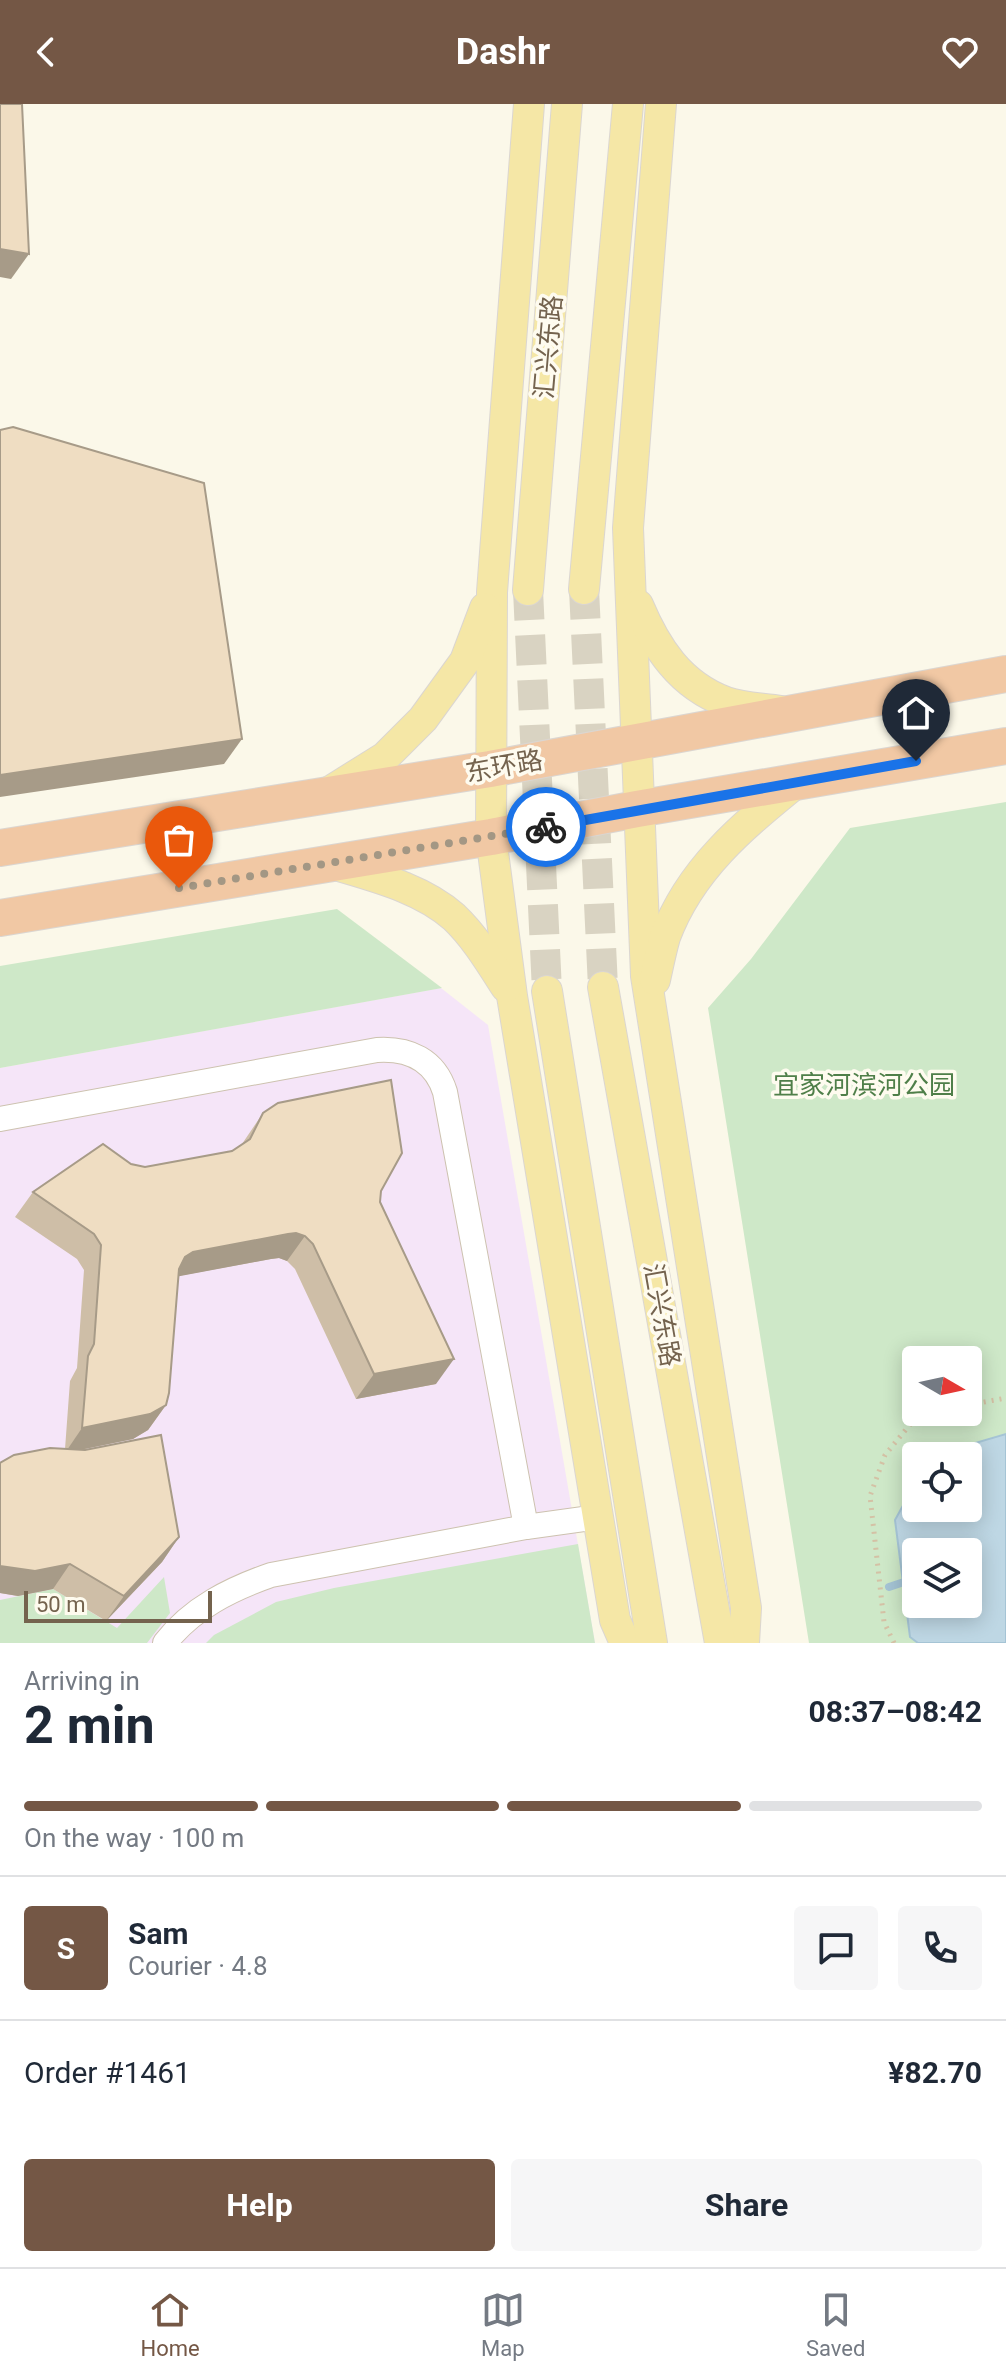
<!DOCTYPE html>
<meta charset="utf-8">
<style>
:root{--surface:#fff;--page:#f6f6f7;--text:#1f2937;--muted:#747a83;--line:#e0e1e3;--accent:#745745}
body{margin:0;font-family:Roboto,"Noto Sans SC",sans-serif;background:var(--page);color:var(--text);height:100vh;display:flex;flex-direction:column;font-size:30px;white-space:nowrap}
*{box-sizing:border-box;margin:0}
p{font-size:26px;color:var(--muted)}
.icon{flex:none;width:44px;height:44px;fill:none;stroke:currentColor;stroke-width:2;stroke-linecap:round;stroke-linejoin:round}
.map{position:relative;height:1539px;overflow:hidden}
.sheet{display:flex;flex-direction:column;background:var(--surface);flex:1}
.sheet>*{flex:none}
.needle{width:52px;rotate:99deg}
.controls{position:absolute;left:902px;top:1242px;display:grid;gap:16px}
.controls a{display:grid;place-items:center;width:80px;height:80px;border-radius:8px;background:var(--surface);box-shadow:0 4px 20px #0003;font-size:40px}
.scale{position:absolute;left:24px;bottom:20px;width:188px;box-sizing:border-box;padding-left:8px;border:4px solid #74634e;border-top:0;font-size:22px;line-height:28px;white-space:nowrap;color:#74634e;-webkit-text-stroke:6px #fefbef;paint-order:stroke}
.pin{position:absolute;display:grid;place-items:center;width:68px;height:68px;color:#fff;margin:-82px -34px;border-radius:50% 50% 50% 0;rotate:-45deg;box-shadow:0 0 8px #0007}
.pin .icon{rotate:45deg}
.courier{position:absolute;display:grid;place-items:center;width:80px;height:80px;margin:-40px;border:6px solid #1a73e8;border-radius:50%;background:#fff;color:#222;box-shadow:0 2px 10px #0007}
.head em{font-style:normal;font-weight:700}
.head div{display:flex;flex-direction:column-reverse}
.head{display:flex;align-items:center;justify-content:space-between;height:136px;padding:0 24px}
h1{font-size:52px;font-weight:700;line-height:60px}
.bar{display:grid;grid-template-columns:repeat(4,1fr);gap:12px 8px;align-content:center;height:96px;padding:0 24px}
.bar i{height:10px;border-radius:6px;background:var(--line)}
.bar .active{background:var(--accent)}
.bar p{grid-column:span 4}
.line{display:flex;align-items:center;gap:20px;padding:0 24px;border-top:2px solid var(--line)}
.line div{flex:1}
.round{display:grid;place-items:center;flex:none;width:84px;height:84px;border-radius:8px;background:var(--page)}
.primary-button{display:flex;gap:16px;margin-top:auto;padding:16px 24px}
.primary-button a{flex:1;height:92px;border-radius:8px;background:var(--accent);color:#fff;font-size:32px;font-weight:700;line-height:92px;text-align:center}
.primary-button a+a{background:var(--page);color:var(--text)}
header{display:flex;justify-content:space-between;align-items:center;height:104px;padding:0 24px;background:var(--accent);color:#fff;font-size:36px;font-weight:700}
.tabs{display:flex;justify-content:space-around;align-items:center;height:112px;border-top:2px solid var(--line);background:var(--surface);font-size:22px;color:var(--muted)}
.tabs a{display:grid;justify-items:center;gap:4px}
.tabs .active{color:var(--accent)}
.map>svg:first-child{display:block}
</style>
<header><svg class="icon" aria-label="back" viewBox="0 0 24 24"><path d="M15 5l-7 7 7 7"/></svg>Dashr<svg class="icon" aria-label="heart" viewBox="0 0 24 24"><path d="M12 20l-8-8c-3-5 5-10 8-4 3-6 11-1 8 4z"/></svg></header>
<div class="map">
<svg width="1006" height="1539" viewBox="0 0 1006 1539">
<rect width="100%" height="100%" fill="#fbf8e9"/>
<path fill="#f5e5f8" d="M 441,884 L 488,921 L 595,1539 L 0,1539 L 0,964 Z"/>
<g fill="#cee8c8" fill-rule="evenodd">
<path d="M 1006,698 L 1006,1539 L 809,1539 L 708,904 L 751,855 L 850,724 ZM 916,1256 L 968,1256 L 968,1308 L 916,1308 ZM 916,1352 L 968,1352 L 968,1404 L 916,1404 ZM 916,1448 L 968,1448 L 968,1500 L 916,1500 Z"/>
<path d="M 337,805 L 442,884 L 0,964 L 0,862 Z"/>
<path d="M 578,1440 L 595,1539 L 206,1539 L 214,1531 L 276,1498 L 334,1484 Z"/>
<path d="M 164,1473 L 170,1509 L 147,1539 L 0,1539 L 0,1496 L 53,1485 L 117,1524 Z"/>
</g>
<path fill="#bed7e4" stroke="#a5c4d5" stroke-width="2" fill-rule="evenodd" d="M 1006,1330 L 1006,1539 L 918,1539 L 910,1533 L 895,1416 L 916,1378 L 916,1404 L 968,1404 L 968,1352 L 931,1352 ZM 916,1448 L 968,1448 L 968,1500 L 916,1500 Z"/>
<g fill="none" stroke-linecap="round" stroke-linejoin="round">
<path stroke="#a5c4d5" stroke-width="8" d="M 889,1483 L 916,1474"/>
<g stroke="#d9d3c2" stroke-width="30" stroke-dasharray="30 15" stroke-linecap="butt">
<path d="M 584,485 L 603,883"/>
<path d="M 528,486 L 547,887"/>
</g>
<g stroke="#cdc2af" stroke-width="26">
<g id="minor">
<path d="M 0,1015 L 377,946 C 409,944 435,956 445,988 L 526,1423"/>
<path d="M 165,1539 C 192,1504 231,1485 271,1471 L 526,1423 L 598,1413"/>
</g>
</g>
<g stroke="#dbd6d1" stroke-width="32">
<g id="major">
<path d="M 529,0 L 492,488 L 491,733 L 512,892 L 615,1516 L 625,1539"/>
<path d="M 661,0 L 628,424 L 646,872 L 746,1504 L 744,1539"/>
<path d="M 584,485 L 628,0"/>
<path d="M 528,486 L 567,0"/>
<path d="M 638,501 C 656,544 680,581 726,598 C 743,604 764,604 781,607"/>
<path d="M 329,688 L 385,653 L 423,615 L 465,557 L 485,504"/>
<path d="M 329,759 C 371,772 420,783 454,813 C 475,833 490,858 506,883"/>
<path d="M 655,876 C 658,862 661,847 665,833 C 690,765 743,722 797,678"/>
<path d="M 603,883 L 720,1539"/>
<path d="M 547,887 L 652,1539"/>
</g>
</g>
<g stroke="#dbd6d1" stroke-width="38">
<g id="highway">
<path d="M 0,744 L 490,665 L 1006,570"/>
<path d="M 0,814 L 491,733 L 637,705 L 1006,642"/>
</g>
</g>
<g stroke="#d4c1a5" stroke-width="5" stroke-dasharray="2 6" stroke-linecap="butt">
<path d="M 968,1301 L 1006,1294"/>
<path d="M 894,1539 L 884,1518 L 870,1392 L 885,1351 L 917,1312 L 936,1308"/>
</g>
<use href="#minor" stroke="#fff" stroke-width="24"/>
<use href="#major" stroke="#f5e7a6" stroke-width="30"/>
<use href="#highway" stroke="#f1c8a4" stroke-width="36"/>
</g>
<path fill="#cebea7" d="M 263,1009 L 381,1087 L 380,1098 L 436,1280 L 356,1295 L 295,1165 L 287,1157 L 279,1154 L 271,1155 L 178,1172 L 166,1301 L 148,1326 L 133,1335 L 80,1346 L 179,1433 L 162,1458 L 106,1517 L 53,1485 L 18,1492 L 0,1489 L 0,1359 L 65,1345 L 70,1277 L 77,1264 L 84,1166 L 77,1155 L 15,1113 L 33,1088 L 131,1060 L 145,1063 L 232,1047 L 242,1040 Z"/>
<g fill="#a79b88">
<path d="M 0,145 L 29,150 L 11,175 L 0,173 Z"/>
<path d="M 242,635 L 224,660 L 0,693 L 0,671 Z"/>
<path d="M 296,1129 L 305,1132 L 287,1157 L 279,1154 L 271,1155 L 175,1173 L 185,1153 L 193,1148 Z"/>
<path d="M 454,1255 L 436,1280 L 356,1295 L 374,1270 Z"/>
<path d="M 166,1301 L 148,1326 L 133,1335 L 65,1349 L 82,1324 Z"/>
<path d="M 179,1433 L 162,1458 L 106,1517 L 124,1492 Z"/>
<path d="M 70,1460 L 53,1485 L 18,1492 L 0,1489 L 0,1462 Z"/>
</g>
<g fill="#efddc2" stroke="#a79b88" stroke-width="2">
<path d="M 0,0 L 22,0 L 29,150 L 0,145 Z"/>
<path d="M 13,323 L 204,379 L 242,635 L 0,671 L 0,326 Z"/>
<path d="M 391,976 L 402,1049 L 381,1087 L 380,1098 L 454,1255 L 374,1270 L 313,1140 L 305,1132 L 296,1129 L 288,1130 L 193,1148 L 185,1153 L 179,1165 L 169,1289 L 166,1301 L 150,1310 L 82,1324 L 88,1252 L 94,1240 L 101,1141 L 94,1130 L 33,1088 L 103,1040 L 131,1060 L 145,1063 L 232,1047 L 250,1035 L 263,1009 L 278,999 Z"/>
<path d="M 161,1331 L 179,1433 L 124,1492 L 70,1460 L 35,1467 L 0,1462 L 0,1359 L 14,1351 L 50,1344 L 85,1346 Z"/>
</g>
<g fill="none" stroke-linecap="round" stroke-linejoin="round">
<path stroke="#a39784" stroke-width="8" stroke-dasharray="0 14.4" d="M 179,784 L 546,723"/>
<path stroke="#1a73e8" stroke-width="10" d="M 546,723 L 916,657"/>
</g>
<g text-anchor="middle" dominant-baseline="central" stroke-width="7" stroke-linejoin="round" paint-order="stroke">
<g font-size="26" fill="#74634e" stroke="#fefbef">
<text transform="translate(548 243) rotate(-85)">汇兴东路</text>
<text transform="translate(504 662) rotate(-10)">东环路</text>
<text transform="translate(662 1211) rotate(80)">汇兴东路</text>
</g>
<g font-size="26" fill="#4f7f49" stroke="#fefbef">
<text x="864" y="981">宜家河滨河公园</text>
</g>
</g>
</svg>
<div class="controls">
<a><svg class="needle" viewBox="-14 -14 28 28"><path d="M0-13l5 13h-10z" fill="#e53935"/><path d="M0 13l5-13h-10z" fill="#747a83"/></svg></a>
<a><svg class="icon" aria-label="locate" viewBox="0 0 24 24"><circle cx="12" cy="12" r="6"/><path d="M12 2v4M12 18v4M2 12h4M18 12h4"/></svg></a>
<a><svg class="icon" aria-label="layers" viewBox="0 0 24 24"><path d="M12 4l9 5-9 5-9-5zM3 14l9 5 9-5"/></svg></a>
</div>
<div class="scale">50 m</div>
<div class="pin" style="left:179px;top:784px;background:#ea580c"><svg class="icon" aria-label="bag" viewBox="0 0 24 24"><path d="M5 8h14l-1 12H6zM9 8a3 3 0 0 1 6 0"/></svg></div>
<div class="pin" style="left:916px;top:657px;background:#1f2937"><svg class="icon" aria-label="home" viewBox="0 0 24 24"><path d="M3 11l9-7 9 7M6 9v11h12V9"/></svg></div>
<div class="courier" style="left:546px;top:723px"><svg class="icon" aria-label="bike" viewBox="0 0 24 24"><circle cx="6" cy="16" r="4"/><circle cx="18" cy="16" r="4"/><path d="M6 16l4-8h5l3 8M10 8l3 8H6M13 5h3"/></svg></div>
</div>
<section class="sheet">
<div class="head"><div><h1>2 min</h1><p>Arriving in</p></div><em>08:37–08:42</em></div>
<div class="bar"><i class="active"></i><i class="active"></i><i class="active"></i><i></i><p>On the way · 100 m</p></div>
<div class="line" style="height:144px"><b class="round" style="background:var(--accent);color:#fff">S</b><div><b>Sam</b><p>Courier · 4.8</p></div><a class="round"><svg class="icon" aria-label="chat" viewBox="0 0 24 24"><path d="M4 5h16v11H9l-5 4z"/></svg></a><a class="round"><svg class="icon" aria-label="phone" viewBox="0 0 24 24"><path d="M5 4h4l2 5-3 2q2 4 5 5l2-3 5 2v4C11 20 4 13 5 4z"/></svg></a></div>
<div class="line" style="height:104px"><div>Order #1461</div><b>¥82.70</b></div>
<div class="primary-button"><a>Help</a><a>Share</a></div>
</section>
<nav class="tabs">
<a class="active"><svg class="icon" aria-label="home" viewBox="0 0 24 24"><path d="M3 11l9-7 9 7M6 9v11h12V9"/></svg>Home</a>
<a><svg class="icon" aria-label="map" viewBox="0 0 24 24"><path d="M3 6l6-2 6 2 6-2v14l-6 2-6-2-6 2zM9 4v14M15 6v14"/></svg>Map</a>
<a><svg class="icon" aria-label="saved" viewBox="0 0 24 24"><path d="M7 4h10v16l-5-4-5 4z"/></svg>Saved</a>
</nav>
